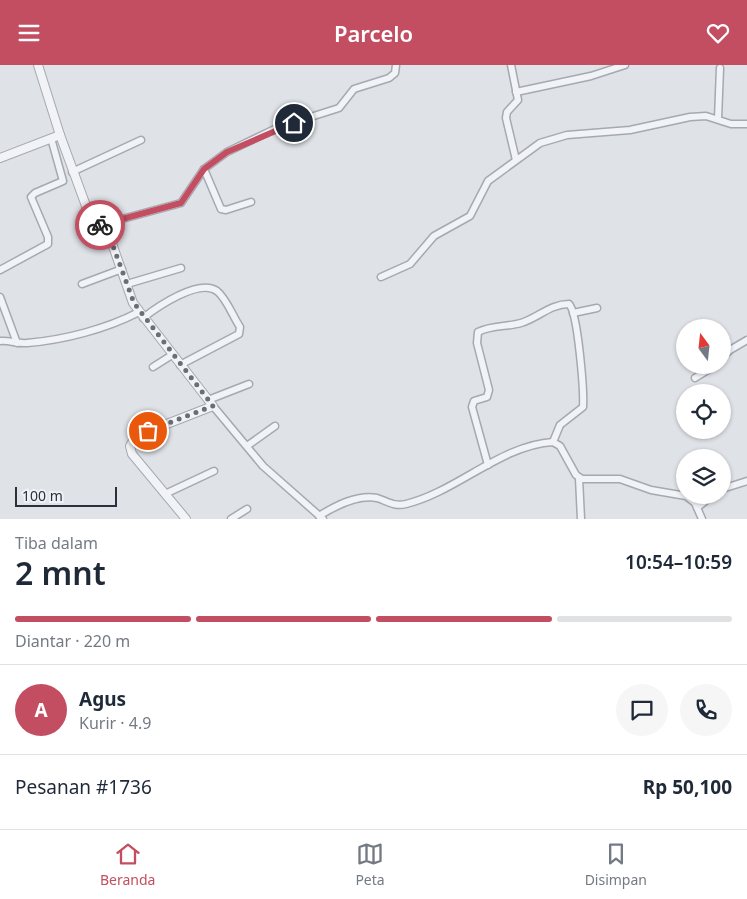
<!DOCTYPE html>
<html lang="id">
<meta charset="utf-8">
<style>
:root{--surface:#fff;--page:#f6f6f7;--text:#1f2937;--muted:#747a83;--line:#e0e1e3;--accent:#c34e61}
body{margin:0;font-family:"Noto Sans",sans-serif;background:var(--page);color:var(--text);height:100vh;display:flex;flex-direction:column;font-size:19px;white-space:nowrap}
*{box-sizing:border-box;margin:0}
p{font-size:16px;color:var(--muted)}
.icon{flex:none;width:28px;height:28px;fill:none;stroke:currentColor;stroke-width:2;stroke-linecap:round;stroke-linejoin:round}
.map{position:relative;height:454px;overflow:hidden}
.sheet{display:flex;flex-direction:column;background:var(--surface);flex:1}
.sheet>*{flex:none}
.needle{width:32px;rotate:345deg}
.buttons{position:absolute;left:676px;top:254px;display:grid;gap:10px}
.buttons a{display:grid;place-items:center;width:55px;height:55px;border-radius:50%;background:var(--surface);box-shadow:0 1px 4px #0004;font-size:25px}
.scale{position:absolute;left:15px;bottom:12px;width:102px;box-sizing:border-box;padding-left:5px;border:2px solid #29313d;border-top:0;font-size:14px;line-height:18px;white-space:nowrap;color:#29313d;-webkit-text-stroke:4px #eef1f5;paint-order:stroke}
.pin{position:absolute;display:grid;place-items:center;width:42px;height:42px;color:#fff;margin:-21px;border:2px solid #fff;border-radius:50%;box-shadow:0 1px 5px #0007}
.courier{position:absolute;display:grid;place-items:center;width:50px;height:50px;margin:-25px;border:4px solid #c34e61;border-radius:50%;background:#fff;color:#222;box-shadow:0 1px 6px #0007}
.headline em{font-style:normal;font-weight:600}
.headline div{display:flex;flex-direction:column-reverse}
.headline{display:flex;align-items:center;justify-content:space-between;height:85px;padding:0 15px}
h1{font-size:32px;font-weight:600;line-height:38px}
.bar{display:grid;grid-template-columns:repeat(4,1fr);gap:8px 5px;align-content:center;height:60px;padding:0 15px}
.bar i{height:6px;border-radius:4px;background:var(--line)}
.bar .selected{background:var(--accent)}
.bar p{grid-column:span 4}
.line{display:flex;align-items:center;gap:12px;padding:0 15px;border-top:1px solid var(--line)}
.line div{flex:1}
.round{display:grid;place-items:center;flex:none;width:52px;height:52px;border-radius:26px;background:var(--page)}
header{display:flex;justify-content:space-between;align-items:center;height:65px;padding:0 15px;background:var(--accent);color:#fff;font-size:22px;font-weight:600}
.dock{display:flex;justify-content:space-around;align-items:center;height:70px;border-top:1px solid var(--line);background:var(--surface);font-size:14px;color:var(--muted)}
.dock a{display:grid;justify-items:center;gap:2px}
.dock .selected{color:var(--accent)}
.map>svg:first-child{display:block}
</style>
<header><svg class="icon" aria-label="menu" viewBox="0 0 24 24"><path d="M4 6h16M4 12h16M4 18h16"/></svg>Parcelo<svg class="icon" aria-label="heart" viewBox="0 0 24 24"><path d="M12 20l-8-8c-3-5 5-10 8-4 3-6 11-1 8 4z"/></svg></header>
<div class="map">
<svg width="747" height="454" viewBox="0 0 747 454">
<rect width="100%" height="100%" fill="#dfe2e7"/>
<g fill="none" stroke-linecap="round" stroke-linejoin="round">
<g stroke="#a5a9b1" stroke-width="9">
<g id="minor">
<path d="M 511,0 L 518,35 L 507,47 L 506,53 L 516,95"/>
<path d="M 516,27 L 591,11 L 625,0"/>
<path d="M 718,54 L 720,3"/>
<path d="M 204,104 L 221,144 L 226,145 L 251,137"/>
<path d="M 72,107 L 141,75"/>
<path d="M 100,160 L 181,138 L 204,104 L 227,87 L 279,62 L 339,43 L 354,24 L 389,13 L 395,8 L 396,0"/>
<path d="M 0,205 L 48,179 L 48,172 L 31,132 L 35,128 L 63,116 L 51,73"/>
<path d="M 381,212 L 410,199 L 434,171 L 470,151 L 488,116 L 540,78 L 567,70 L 630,65 L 690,52 L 706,51 L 731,59 L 747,59"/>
<path d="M 82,219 L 122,204"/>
<path d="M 127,219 L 181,203"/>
<path d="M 0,232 L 17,278"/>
<path d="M 573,248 L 597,243"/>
<path d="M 143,253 C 157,242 199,213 217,226 C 227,234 233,252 240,262 L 239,269 L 180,300"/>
<path d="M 0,276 C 9,275 18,279 27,278 C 64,275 106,264 139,247"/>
<path d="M 722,292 L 730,285 L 747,275"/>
<path d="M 153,302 L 172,290"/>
<path d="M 695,313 L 716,300"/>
<path d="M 208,335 L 249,319"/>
<path d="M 213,341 L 263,401 L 323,454"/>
<path d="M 247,381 L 275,361"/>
<path d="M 488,400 L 472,342 L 474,336 L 487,332 L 489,325 L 477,278 L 478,267 C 491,260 507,262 521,258 C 538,253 550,239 569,239 C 578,248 584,326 583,342 L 560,360 L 553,377"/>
<path d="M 579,413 L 581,454"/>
<path d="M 722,424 L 747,416"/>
<path d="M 165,429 L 214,406"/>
<path d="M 698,442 L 713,430"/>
<path d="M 319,451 C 335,441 357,429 377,433 C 387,436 394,442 406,439 C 456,427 501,380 553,377 L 560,381 L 576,410 L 582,414 L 620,414 L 651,425 L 686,431 L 695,438 L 702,454"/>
<path d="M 231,454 L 247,444"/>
</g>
</g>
<g stroke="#a5a9b1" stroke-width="10">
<g id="tertiary">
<path d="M 60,70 L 89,149 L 109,170 L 133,238 L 213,341 L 136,371 L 130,381 L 132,389 L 186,454"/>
<path d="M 0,93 L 60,70 L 38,0"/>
</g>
</g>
<use href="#minor" stroke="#f2f3f6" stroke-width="6"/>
<use href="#tertiary" stroke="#f2f3f6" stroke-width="8"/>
</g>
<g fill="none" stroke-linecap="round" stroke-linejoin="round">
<path stroke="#696f78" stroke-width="5" stroke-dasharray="0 9" d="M 100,160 L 109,170 L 134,238 L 213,341 L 148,366"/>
<path stroke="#c34e61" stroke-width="6" d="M 100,160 L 181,138 L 204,104 L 227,87 L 294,58"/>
</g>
</svg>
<div class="buttons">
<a><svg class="needle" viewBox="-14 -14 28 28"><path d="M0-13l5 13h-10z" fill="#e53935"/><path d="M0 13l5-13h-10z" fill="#747a83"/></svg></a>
<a><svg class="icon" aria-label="locate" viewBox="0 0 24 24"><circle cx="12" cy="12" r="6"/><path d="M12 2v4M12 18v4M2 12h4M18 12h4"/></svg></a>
<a><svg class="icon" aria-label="layers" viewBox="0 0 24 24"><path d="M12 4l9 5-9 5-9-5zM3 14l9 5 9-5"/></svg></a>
</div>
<div class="scale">100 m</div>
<div class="pin" style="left:148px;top:366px;background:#ea580c"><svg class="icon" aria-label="bag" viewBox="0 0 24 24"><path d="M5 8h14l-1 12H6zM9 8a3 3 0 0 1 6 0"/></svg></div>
<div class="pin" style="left:294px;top:58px;background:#1f2937"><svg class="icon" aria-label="home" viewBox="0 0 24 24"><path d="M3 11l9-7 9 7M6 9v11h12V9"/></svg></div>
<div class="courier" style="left:100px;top:160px"><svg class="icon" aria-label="bike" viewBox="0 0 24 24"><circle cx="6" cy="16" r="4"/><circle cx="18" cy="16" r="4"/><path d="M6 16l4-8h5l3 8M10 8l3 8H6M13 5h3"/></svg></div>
</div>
<section class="sheet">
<div class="headline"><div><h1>2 mnt</h1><p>Tiba dalam</p></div><em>10:54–10:59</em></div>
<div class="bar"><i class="selected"></i><i class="selected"></i><i class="selected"></i><i></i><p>Diantar · 220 m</p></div>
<div class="line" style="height:90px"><b class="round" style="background:var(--accent);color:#fff">A</b><div><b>Agus</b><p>Kurir · 4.9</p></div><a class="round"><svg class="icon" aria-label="chat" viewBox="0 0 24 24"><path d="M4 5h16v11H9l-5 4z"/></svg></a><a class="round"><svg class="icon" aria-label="phone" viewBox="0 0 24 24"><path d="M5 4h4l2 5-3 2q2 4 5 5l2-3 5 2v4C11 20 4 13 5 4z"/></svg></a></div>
<div class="line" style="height:65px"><div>Pesanan #1736</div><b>Rp 50,100</b></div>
</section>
<nav class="dock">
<a class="selected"><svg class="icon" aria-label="home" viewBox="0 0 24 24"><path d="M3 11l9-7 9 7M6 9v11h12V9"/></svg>Beranda</a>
<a><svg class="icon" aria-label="map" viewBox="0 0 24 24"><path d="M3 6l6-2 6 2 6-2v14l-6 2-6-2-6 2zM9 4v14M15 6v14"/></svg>Peta</a>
<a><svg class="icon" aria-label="saved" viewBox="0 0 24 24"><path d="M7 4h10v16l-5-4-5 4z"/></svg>Disimpan</a>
</nav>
